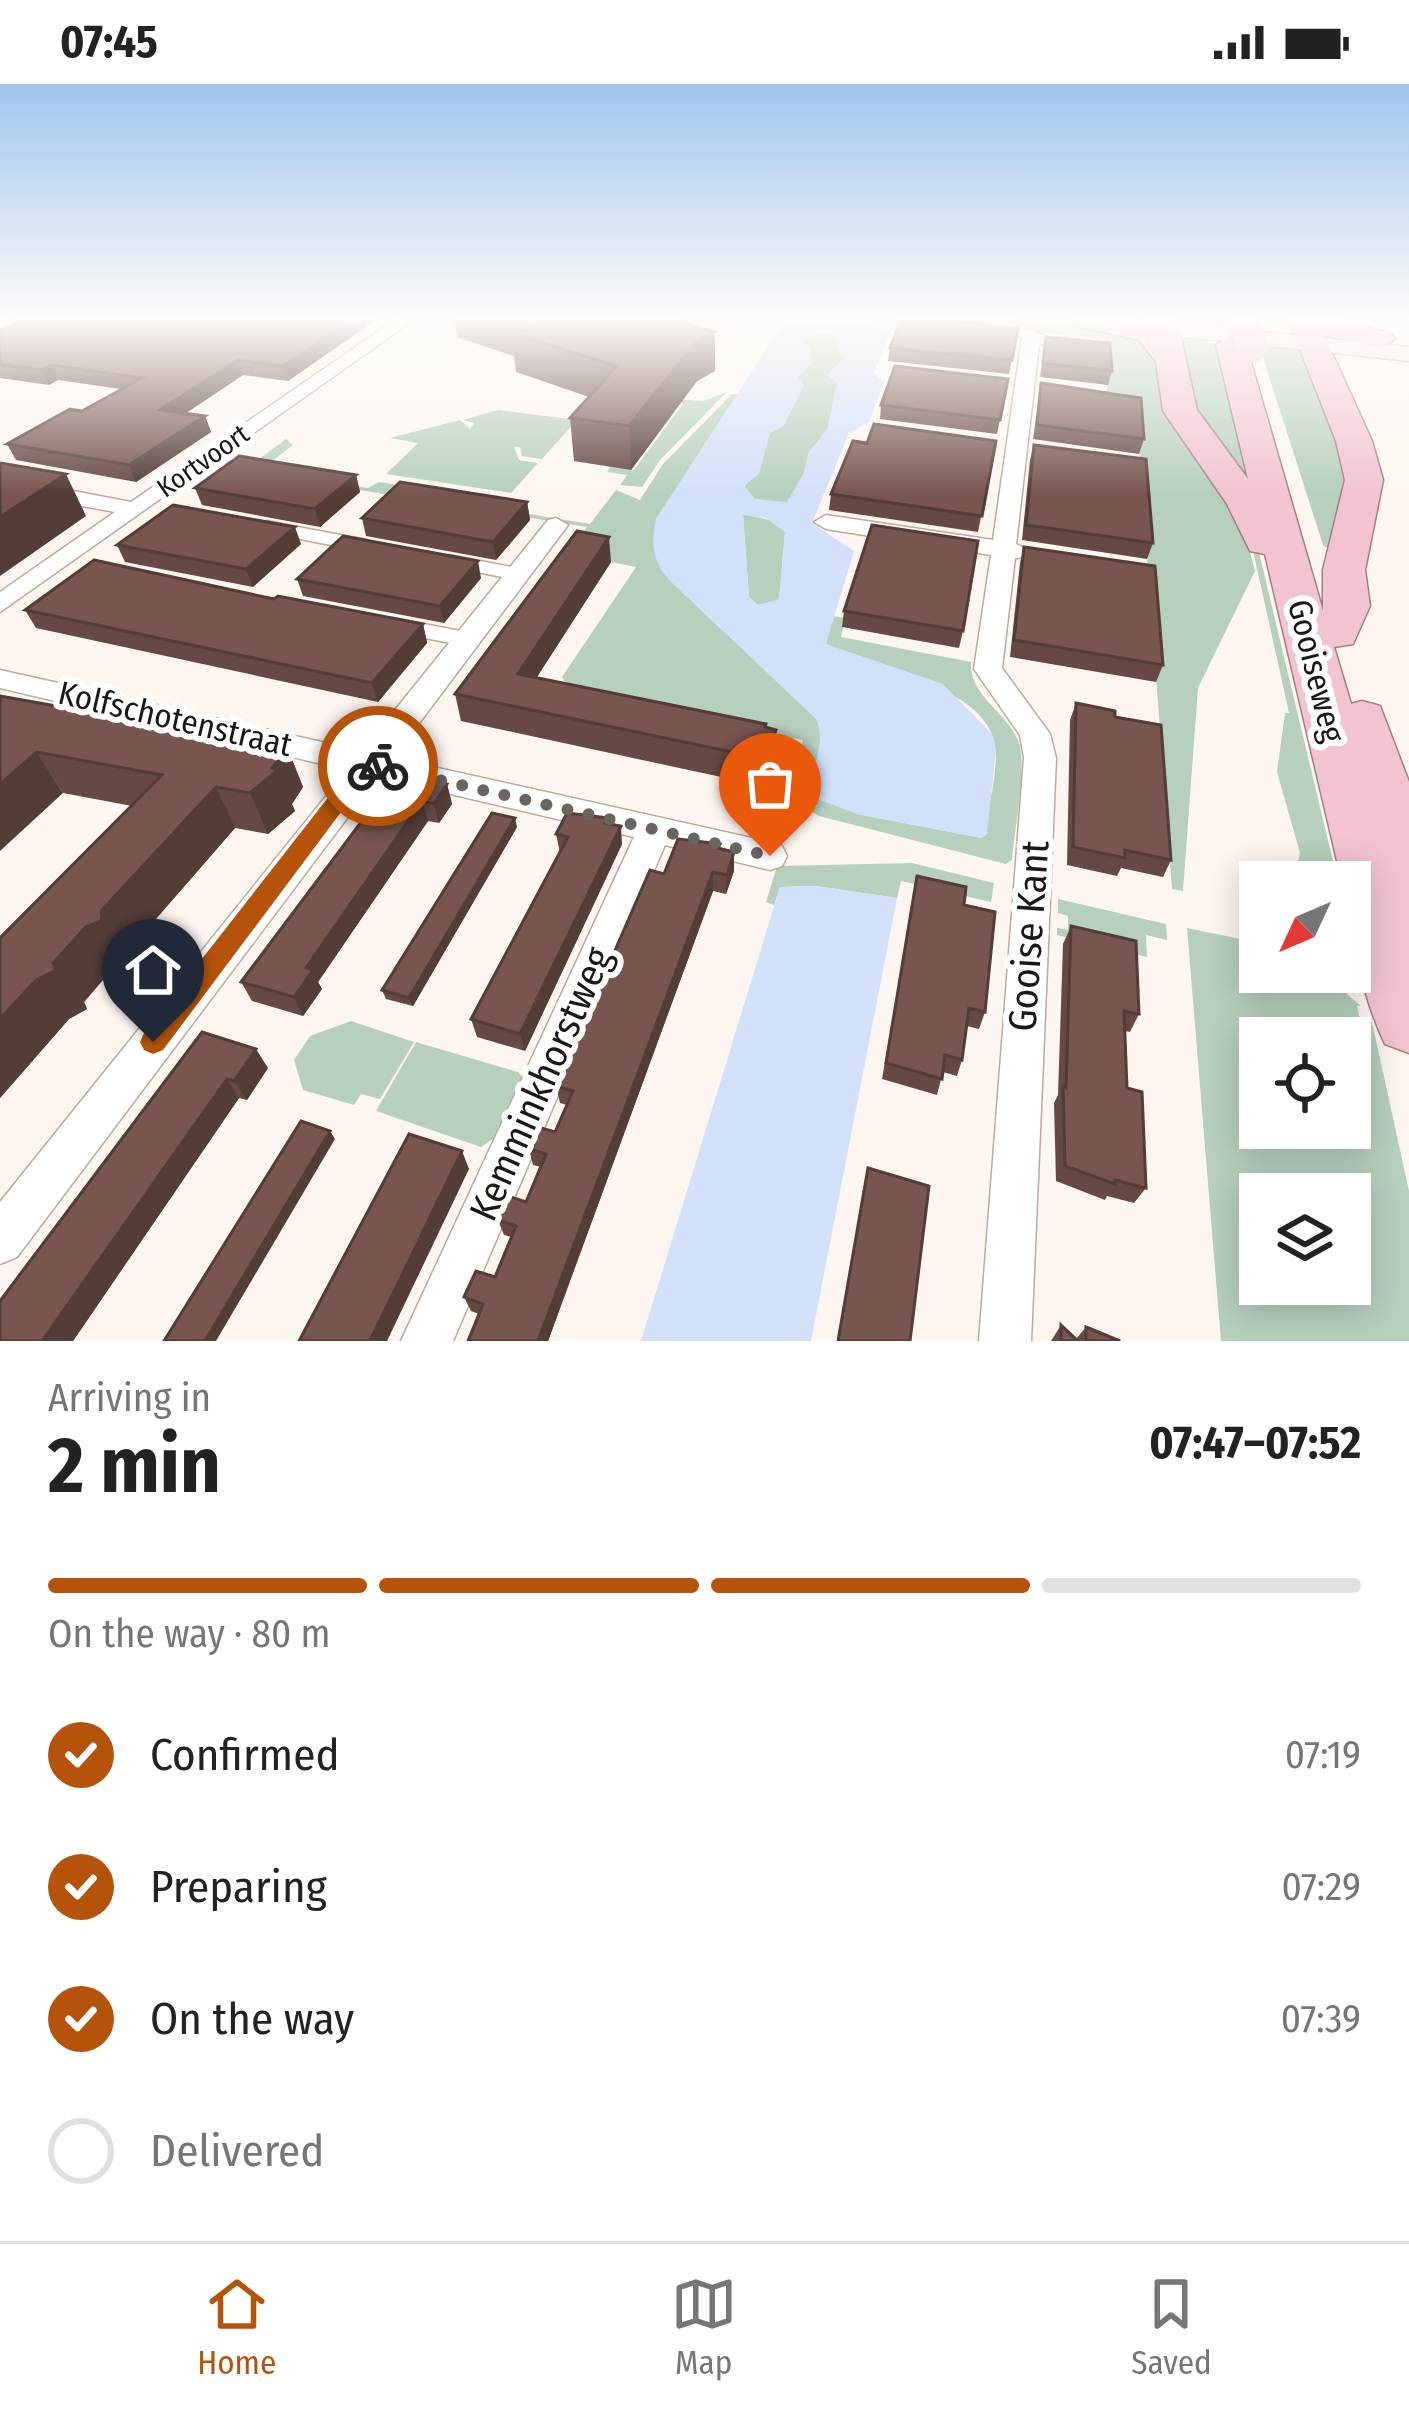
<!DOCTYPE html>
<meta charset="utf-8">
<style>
:root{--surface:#fff;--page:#f6f6f6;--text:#222;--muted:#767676;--line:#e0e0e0;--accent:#b45309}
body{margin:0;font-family:"Fira Sans Condensed",sans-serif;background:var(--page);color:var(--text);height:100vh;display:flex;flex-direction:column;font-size:45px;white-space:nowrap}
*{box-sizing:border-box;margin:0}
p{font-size:39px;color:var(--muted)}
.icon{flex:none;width:66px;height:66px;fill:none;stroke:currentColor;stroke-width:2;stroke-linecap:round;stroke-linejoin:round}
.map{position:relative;height:1257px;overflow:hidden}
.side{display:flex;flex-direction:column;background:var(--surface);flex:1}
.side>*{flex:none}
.needle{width:78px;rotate:226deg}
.buttons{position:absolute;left:1239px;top:777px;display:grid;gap:24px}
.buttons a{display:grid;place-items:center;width:132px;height:132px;border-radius:0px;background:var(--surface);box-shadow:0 6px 30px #0003;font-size:60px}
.pin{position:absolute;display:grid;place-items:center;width:102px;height:102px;color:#fff;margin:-123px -51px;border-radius:50% 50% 50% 0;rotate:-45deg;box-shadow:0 0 12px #0007}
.pin .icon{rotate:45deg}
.courier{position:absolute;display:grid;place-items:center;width:120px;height:120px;margin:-60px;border:9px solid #b45309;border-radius:50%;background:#fff;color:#222;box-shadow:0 3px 15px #0007}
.overview em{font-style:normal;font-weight:700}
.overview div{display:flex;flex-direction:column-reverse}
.overview{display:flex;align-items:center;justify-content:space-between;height:204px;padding:0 48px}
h1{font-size:78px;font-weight:700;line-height:90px}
.bar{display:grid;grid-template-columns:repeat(4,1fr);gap:18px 12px;align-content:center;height:144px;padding:0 48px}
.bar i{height:15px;border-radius:9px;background:var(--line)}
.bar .on{background:var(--accent)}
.bar p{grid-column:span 4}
ol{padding:0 48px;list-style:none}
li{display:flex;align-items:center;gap:36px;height:132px}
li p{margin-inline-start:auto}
li .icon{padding:12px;border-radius:50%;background:var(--accent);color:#fff;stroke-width:4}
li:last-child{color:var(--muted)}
li i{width:66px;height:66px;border:6px solid var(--line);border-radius:50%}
.status{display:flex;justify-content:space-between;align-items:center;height:84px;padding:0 60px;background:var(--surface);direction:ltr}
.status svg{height:33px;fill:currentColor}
.tabs{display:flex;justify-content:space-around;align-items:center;height:168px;border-top:3px solid var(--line);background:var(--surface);font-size:33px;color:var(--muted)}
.tabs a{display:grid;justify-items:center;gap:6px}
.tabs .on{color:var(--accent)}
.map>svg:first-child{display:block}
</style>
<div class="status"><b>07:45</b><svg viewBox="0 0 49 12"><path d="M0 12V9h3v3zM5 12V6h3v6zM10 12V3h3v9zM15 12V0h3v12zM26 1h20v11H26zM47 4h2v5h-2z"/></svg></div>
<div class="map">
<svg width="1409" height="1257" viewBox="0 0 1409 1257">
<rect width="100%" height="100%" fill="#fdf6f0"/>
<g fill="#b6d0bd" fill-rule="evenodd">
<path d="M 959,235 C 1025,235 1091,232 1152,259 L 1168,322 L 1256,456 L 1338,798 L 1325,798 L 1298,777 L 1300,769 L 1277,688 L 1285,629 L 1289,629 L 1252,462 L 1246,453 L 1255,487 L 1198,604 L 1183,807 L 1172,805 L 1135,312 L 1107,308 L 1105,255 L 1043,249 L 1042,253 L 1024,242 Z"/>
<path d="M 1173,248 L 1207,251 L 1209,259 L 1222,261 L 1258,410 L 1206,361 Z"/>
<path d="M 822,249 L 834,251 L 844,274 L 834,319 L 827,346 L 809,368 L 804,389 L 787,419 L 755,415 L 744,402 L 770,349 L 783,342 L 801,307 L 797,293 L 803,285 L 805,252 Z"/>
<path d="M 1272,261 L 1308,262 L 1355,384 L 1331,467 L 1323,461 L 1260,264 Z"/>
<path d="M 727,308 L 660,376 L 642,403 L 620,401 L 627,391 L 607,388 L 611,382 L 634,386 L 683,320 L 672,315 L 703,317 Z"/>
<path d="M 732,310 L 739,310 L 656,435 L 816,635 C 826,657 819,675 812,696 L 857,730 L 982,754 C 987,726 999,689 995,661 C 985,599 871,588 826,560 L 832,532 L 845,534 L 841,553 L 971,578 C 969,613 1008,628 1019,659 C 1027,685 1014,747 1012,776 L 1006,780 L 819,732 L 787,713 L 803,656 L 572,609 L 562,593 L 636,483 L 576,471 L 572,464 L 587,443 L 243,387 L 286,355 L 293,361 L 259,387 L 368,404 L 379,398 L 504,417 L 505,426 L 590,440 L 616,406 L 640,416 L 663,380 Z"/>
<path d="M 498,326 L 577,336 L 542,375 L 522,372 L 520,363 L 514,363 L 519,376 L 538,379 L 511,409 L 386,390 L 418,359 L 390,354 L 460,336 L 470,345 L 474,339 L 463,336 Z"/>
<path d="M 743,430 L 774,437 L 785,448 L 779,516 L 758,521 L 749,513 Z"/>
<path d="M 912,779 L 994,799 L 991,818 L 901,797 L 897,814 L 816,802 L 780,803 L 774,821 L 766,818 L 777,782 Z"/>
<path d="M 1058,815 L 1166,840 L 1167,856 L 1146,851 L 1147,873 L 1057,851 L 1057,844 L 1068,846 L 1068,832 L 1058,829 Z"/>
<path d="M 1187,844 L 1260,859 L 1260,888 L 1350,888 L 1350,880 L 1357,881 L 1361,903 L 1330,896 L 1361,922 L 1357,922 L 1364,954 L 1350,972 L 1350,954 L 1260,954 L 1260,1044 L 1350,1044 L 1350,984 L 1369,961 L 1364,935 L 1372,938 L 1409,1107 L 1409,1257 L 1221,1257 ZM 1260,1110 L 1350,1110 L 1350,1200 L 1260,1200 Z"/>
<path d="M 351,937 L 414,958 L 380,1015 L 361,1010 L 354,1021 L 303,1006 L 294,976 L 310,952 Z"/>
<path d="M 416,958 L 518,988 L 524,995 L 503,1048 L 481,1063 L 376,1027 Z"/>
</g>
<g fill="#d2e0fa" fill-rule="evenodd">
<path d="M 786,235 L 855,235 L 890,247 L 874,289 L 884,298 L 869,338 L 849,349 L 812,439 L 854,467 L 826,560 L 943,600 L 992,650 L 996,665 L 987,750 L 982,754 L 857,730 L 817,715 C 804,689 829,663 816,635 L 669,496 C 652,476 651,460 656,435 ZM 822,249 L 834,251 L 839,258 L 837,267 L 844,274 L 827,291 L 837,299 L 827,346 L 809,368 L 804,390 L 787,418 L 755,415 L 744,402 L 759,390 L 770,349 L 783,342 L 804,302 L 798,293 L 812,280 L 811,264 L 803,256 ZM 743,431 L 766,434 L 785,448 L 779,515 L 758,521 L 749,513 Z"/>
<path d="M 816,802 L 897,814 L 811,1257 L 641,1257 L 780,803 Z"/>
</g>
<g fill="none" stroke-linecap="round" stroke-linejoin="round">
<g stroke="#bbab9c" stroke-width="3">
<g id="pedestrian">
<path d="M 266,437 L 367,456 L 377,462 L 367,468 L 259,447 L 257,443 Z"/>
<path d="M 449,471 L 517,484 L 527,490 L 517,496 L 442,481 L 439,477 Z"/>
<path d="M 392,534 L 466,548 L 477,555 L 466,562 L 384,546 L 381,541 L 384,536 Z"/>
</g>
</g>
<g stroke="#bbab9c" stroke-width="3">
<g id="minor">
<path d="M 6,235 L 28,235 L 0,249 L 0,238 Z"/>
<path d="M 396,235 L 415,235 L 0,528 L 0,508 L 115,428 L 0,407 L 0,393 L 131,418 Z"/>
<path d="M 929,235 C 971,235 1019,236 1053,257 L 1039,261 L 1016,460 L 1033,468 L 1030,473 L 1015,474 L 1002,584 L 1050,650 L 1056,674 L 1031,1257 L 979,1257 L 1024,674 L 1020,651 L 974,585 L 991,471 L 826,445 L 814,438 L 826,431 L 993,456 L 1022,253 Z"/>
<path d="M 556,434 L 568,441 L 393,674 L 770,758 L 782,762 L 787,772 L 782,782 L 770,786 L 665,761 L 453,1257 L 401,1257 L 634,753 L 378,693 L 17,1173 L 0,1180 L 0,1118 L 347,686 L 0,604 L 0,586 L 362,667 L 548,436 Z"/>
</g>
</g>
<g stroke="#bbab9c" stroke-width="3">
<path id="secondary" d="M 1167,238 L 1409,263 L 1409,277 L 1159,250 L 1155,245 Z"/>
</g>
<g stroke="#a67e86" stroke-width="3">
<path id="trunk" d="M 1124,235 L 1150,241 L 1149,235 L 1177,235 L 1197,326 L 1248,395 L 1216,261 L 1231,252 L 1246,261 L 1323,527 L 1323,486 L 1345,396 L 1336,357 L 1288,235 L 1332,235 L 1390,249 L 1395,255 L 1380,264 L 1324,251 L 1372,357 L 1383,396 L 1365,486 L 1370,522 L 1353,560 L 1334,563 L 1351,620 L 1362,617 L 1380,622 L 1409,698 L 1409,969 L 1385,960 C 1362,912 1350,851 1350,798 L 1342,798 L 1265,470 L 1250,467 L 1227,420 L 1163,327 L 1156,278 L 1139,256 L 1078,242 L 1074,236 Z"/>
</g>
<use href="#pedestrian" fill="#fff" fill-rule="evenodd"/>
<use href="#minor" fill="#fff" fill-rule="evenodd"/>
<use href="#secondary" fill="#fae9ee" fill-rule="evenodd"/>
<use href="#trunk" fill="#f2c4d0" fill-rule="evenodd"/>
<g stroke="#a67e86" stroke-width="33" stroke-linecap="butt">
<path id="trunk-bridge" d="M 1243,235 L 1251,263"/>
</g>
<use href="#trunk-bridge" stroke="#f2c4d0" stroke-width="32"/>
</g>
<g fill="#674944">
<path d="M 377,235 L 288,297 L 243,291 L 185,329 L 205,332 L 211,348 L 136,398 L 16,376 L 7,360 L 82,327 L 121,305 L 58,296 L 49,301 L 0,294 L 0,246 Z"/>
<path d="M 454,235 L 672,235 L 715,287 L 697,297 L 631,386 L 574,377 L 570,334 L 589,313 L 516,288 L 514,272 L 457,253 Z"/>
<path d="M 1018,244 L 1009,290 L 888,277 L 890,264 Z"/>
<path d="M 1046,253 L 1112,287 L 1108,301 L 1040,293 Z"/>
<path d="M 1008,295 L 997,350 L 880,335 L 881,321 Z"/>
<path d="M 1041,299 L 1144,355 L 1139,370 L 1033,355 Z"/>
<path d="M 996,357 L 978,448 L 829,426 L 831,410 L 867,359 Z"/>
<path d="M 1034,361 L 1153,459 L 1147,475 L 1022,456 L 1030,376 Z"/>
<path d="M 356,391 L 360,408 L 320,443 L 202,421 L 195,404 Z"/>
<path d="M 527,418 L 530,436 L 496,476 L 366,452 L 362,434 Z"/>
<path d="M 301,460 L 253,503 L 125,478 L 117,461 Z"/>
<path d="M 1024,463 L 1163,581 L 1156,598 L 1010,573 L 1020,479 Z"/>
<path d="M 611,478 L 537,593 L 776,646 L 774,672 L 763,702 L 461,637 L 455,610 Z"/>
<path d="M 481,494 L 444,539 L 303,512 L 297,495 Z"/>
<path d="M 274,515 L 423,540 L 427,559 L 378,618 L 36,544 L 25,526 Z"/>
<path d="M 844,527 L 963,547 L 959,564 L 842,543 Z"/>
<path d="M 0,612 L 287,663 L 303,703 L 292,720 L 295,727 L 268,750 L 235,744 L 128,867 L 130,876 L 114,883 L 84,918 L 87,925 L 69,935 L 0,1014 L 0,854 L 132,722 L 63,709 Z"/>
<path d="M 1076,619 L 1115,633 L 1171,776 L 1163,793 L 1121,784 L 1117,792 L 1067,781 L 1070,636 Z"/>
<path d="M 398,689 L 447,700 L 452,720 L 439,739 L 428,737 L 318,898 L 322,905 L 303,932 L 252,917 L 241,898 Z"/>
<path d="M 608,739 L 622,760 L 525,967 L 477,953 L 471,935 L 560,769 L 556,750 Z"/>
<path d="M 517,743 L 413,922 L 386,915 L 382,906 Z"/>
<path d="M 720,760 L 720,765 L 734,768 L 734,787 L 726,810 L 713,807 L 548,1257 L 468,1257 L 479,1230 L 471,1227 L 464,1213 L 495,1193 L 511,1153 L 504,1151 L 498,1136 L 526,1118 L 541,1083 L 533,1081 L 529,1065 L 555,1048 L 567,1021 L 560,1019 L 556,1002 L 664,790 Z"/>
<path d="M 917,792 L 964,821 L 985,928 L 979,945 L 967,942 L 962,976 L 957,992 L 943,988 L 937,1011 L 882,995 Z"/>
<path d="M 1071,842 L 1139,930 L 1130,948 L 1125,947 L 1127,1004 L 1146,1104 L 1134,1119 L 1107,1112 L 1105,1116 L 1056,1097 L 1054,1019 L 1058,1011 L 1063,860 Z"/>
<path d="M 202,948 L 268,984 L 247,1016 L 239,1014 L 73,1257 L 0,1257 Z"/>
<path d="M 868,1084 L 910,1257 L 837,1257 Z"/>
<path d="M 1061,1241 L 1076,1255 L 1086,1243 L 1120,1257 L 1051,1257 Z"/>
</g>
<g fill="#543c37">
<path d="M 353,235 L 377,235 L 288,297 L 283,282 Z"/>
<path d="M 715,248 L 715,287 L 697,297 L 631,386 L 629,342 L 696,258 Z"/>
<path d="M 238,276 L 243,291 L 167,342 L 160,326 Z"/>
<path d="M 52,281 L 58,296 L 49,301 L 42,286 Z"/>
<path d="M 205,332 L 211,348 L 136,398 L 129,381 Z"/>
<path d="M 66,390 L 86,432 L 0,492 L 0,433 Z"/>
<path d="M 356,391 L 360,408 L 320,443 L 315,425 Z"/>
<path d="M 527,418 L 530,436 L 496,476 L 493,458 Z"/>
<path d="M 295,443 L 301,460 L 253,503 L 246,485 Z"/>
<path d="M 609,453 L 611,478 L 522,616 L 518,590 Z"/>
<path d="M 478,477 L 481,494 L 444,539 L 440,522 Z"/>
<path d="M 423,540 L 427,559 L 378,618 L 372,599 Z"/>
<path d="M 776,646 L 774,672 L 763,702 L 765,675 Z"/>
<path d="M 287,663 L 303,703 L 292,720 L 295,727 L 268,750 L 250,709 Z"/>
<path d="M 37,668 L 63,709 L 0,767 L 0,700 Z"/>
<path d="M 447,700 L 452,720 L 439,739 L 434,720 Z"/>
<path d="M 216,703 L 235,744 L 128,867 L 130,876 L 114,883 L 84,918 L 87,925 L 69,935 L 0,1014 L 0,935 Z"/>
<path d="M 422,717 L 428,737 L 318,898 L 322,905 L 303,932 L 294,913 L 306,884 Z"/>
<path d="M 515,734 L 517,743 L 413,922 L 409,914 Z"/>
<path d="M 621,742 L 622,760 L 525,967 L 520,950 Z"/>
<path d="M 734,768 L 734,787 L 726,810 L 727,791 Z"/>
<path d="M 713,788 L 713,807 L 548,1257 L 538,1257 Z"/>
<path d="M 256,965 L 268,984 L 247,1016 L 234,997 Z"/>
<path d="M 227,995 L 239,1014 L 73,1257 L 42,1257 Z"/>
<path d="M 330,1047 L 335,1055 L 216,1257 L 205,1257 Z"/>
<path d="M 462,1067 L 469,1085 L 387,1257 L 370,1257 Z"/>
</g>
<g fill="#78554f" stroke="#543c37" stroke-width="3">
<path d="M 24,235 L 353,235 L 283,282 L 238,276 L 160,326 L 205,332 L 129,381 L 7,360 L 70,325 L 82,327 L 142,294 L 52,281 L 42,286 L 0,280 L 0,246 Z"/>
<path d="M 514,235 L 672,235 L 715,248 L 696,258 L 629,342 L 570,334 L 617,282 L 511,249 L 538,242 Z"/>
<path d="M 901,235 L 934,235 L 1018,244 L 1012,276 L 890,264 Z"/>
<path d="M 1046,253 L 1110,259 L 1112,287 L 1043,279 Z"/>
<path d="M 895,282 L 1008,295 L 1000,336 L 881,321 Z"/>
<path d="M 1041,299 L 1141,314 L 1144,355 L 1037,341 Z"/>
<path d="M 874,340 L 996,357 L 982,432 L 831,410 L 853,357 L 867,359 Z"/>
<path d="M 1034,361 L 1146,375 L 1153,459 L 1026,441 Z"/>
<path d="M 239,372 L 356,391 L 315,425 L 195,404 Z"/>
<path d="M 0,379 L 66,390 L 0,433 Z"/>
<path d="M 400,398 L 527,418 L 493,458 L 362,434 Z"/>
<path d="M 173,421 L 295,443 L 246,485 L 117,461 Z"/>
<path d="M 872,441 L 978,457 L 963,547 L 844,527 Z"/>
<path d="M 577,447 L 609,453 L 518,590 L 766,640 L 765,643 L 776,646 L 765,675 L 455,610 Z"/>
<path d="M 343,452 L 478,477 L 440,522 L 297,495 Z"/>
<path d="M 1024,463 L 1155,482 L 1163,581 L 1014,556 Z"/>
<path d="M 94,476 L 274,515 L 278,512 L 423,540 L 372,599 L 25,526 Z"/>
<path d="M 0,612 L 287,663 L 272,684 L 278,686 L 250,709 L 216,703 L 101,827 L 102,836 L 86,843 L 53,879 L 56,886 L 36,896 L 0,935 L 0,854 L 162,691 L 37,668 L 0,700 Z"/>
<path d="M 1076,619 L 1115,627 L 1115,633 L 1161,641 L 1171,776 L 1125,766 L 1125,774 L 1073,763 Z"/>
<path d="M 398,689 L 447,700 L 434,720 L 422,717 L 306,884 L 313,886 L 294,913 L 241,898 Z"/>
<path d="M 492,729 L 515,734 L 409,914 L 382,906 Z"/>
<path d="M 567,729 L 608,734 L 605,739 L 621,742 L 520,950 L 471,935 L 568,753 L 556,750 Z"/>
<path d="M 678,755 L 720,760 L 718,764 L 734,768 L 727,791 L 713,788 L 538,1257 L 468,1257 L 483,1220 L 464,1213 L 476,1187 L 495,1193 L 516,1142 L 498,1136 L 508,1112 L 526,1118 L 546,1070 L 529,1065 L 538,1043 L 555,1048 L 573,1007 L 556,1002 L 650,786 L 664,790 Z"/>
<path d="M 917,792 L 966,803 L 964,821 L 995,828 L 985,928 L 969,924 L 962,976 L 945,971 L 942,995 L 886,979 Z"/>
<path d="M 1071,842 L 1136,857 L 1139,930 L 1124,927 L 1127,1004 L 1142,1008 L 1146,1104 L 1115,1096 L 1115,1100 L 1065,1082 L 1063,1002 L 1066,1004 Z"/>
<path d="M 202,948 L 256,965 L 234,997 L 227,995 L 42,1257 L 0,1257 L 0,1217 Z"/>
<path d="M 301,1037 L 330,1047 L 205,1257 L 164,1257 Z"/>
<path d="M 409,1050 L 462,1067 L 370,1257 L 299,1257 Z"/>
<path d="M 868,1084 L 929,1102 L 910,1257 L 838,1257 Z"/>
<path d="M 1061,1241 L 1078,1257 L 1061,1257 Z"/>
<path d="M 1086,1243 L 1120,1257 L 1086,1257 Z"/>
</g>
<linearGradient id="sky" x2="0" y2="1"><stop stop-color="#9fc6ef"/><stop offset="0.57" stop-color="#fefbf8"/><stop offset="1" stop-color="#fefbf8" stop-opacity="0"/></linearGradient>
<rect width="1409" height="411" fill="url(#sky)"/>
<path fill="#b45309" d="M 366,672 L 385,677 L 385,687 L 371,688 L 163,966 L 153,970 L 144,966 L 140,958 L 144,949 L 359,674 Z"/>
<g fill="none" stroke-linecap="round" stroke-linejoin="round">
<path stroke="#6b6560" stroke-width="12" stroke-dasharray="0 21.6" d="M 378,682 L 770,772"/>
</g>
<g text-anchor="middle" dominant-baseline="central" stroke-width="12" stroke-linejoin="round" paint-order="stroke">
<g font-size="27" fill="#1d1712" stroke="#fff">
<text transform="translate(203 377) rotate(-35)">Kortvoort</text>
</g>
<g font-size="33" fill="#1d1712" stroke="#fff">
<text transform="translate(1316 587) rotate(76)">Gooiseweg</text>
<text transform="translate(175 635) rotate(13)">Kolfschotenstraat</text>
</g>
<g font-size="39" fill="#1d1712" stroke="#fff">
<text transform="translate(1029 852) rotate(-86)">Gooise Kant</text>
<text transform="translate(541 1000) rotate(-66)">Kemminkhorstweg</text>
</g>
</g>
</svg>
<div class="buttons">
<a><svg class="needle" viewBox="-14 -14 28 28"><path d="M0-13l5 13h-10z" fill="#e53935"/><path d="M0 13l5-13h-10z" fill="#767676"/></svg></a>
<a><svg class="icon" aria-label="locate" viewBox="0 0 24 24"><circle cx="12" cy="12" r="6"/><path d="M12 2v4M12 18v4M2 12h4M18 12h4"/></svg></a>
<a><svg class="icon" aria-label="layers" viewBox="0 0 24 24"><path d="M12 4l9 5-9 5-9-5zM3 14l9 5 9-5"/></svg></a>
</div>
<div class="pin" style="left:770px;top:772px;background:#ea580c"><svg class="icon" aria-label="bag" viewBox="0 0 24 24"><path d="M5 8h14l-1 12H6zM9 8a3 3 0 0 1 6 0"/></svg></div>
<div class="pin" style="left:153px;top:958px;background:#1f2937"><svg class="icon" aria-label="home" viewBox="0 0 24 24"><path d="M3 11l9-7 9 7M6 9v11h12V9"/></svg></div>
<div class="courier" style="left:378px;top:682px"><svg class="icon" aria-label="bike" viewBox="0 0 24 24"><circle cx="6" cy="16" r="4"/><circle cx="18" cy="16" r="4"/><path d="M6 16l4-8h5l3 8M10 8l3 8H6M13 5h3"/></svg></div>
</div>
<section class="side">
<div class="overview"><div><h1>2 min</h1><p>Arriving in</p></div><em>07:47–07:52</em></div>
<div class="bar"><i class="on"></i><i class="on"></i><i class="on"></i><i></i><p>On the way · 80 m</p></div>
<ol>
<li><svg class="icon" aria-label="check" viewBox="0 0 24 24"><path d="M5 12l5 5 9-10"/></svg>Confirmed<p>07:19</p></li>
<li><svg class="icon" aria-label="check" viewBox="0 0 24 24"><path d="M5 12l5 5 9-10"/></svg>Preparing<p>07:29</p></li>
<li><svg class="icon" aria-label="check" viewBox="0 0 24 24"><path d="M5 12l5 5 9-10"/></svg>On the way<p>07:39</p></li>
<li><i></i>Delivered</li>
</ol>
</section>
<nav class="tabs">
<a class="on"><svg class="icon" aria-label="home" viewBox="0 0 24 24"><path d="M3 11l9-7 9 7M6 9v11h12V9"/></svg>Home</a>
<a><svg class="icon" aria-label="map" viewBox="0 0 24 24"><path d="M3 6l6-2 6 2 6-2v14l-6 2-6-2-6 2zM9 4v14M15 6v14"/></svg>Map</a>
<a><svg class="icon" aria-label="saved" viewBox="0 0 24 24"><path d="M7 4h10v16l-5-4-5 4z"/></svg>Saved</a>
</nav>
